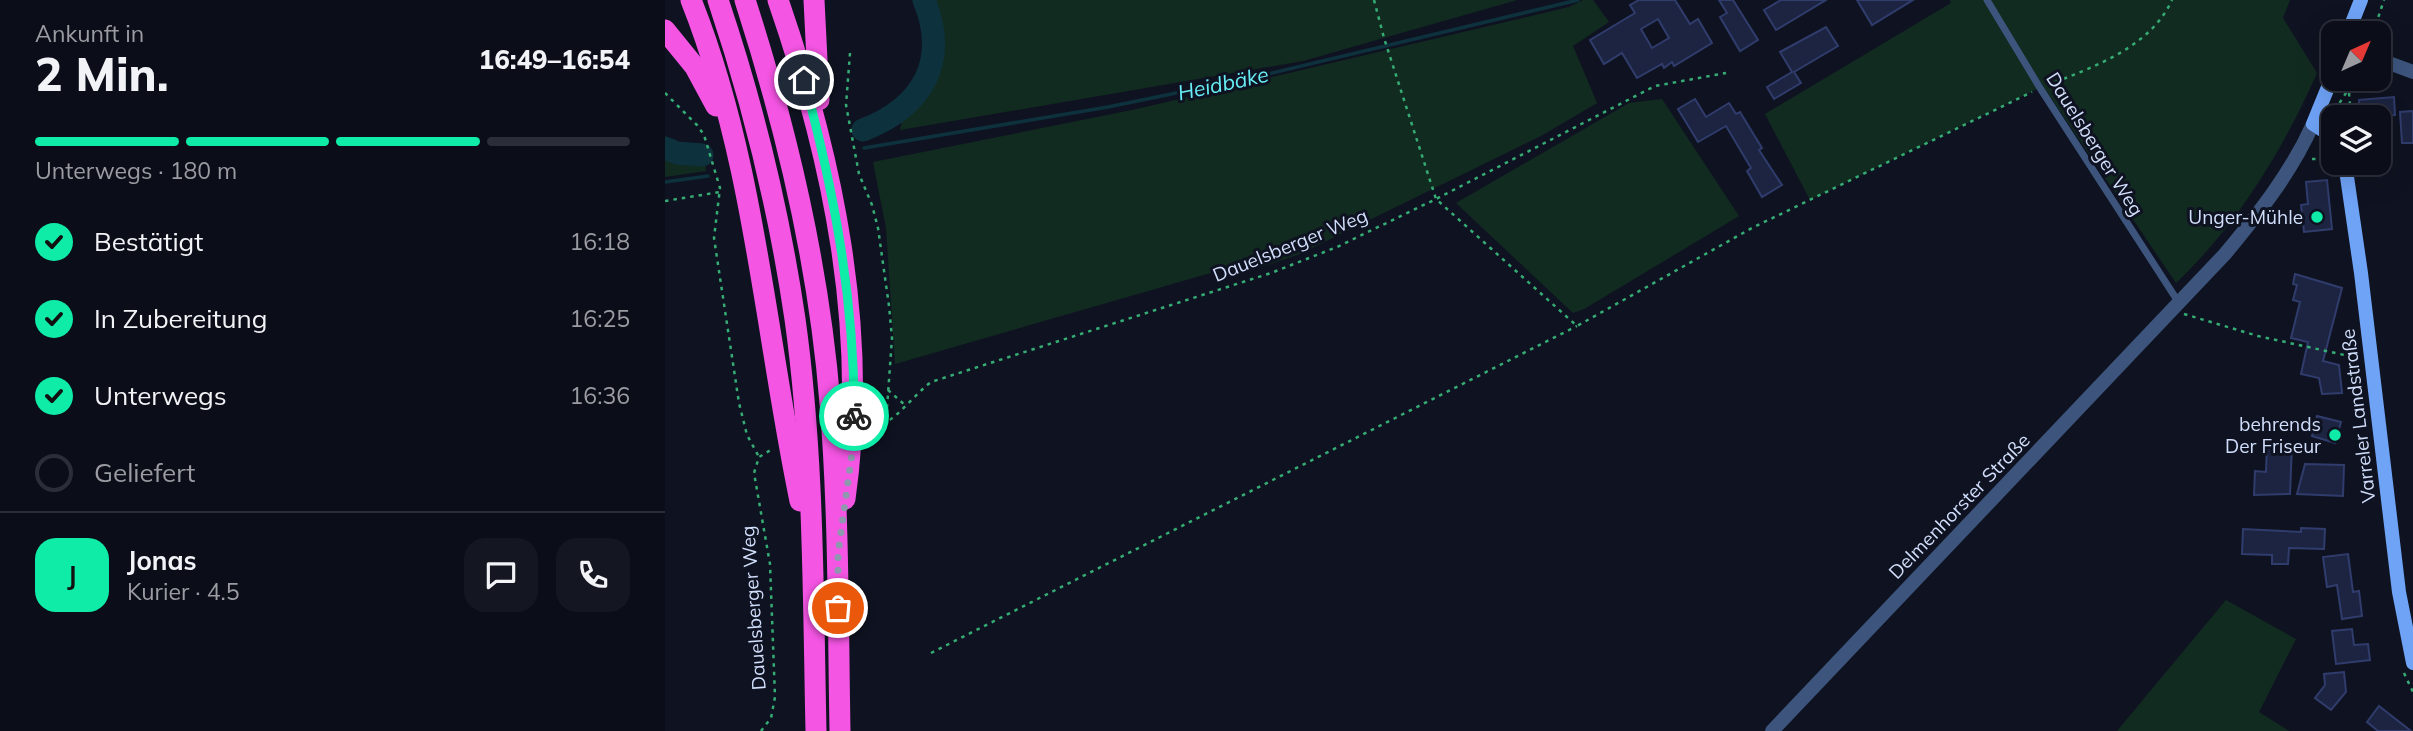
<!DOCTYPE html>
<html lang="de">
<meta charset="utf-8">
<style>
:root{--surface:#0b0e19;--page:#141722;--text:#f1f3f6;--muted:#9a9ca2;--line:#2b2e38;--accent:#0feca7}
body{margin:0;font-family:Mulish,sans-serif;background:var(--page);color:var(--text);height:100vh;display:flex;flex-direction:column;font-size:26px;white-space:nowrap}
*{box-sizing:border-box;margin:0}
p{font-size:23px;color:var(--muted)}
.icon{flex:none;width:38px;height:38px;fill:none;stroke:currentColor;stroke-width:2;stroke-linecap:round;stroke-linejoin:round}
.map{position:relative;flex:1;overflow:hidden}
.details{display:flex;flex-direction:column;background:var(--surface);width:665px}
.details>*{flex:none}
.needle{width:46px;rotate:44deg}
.tools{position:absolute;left:1656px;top:21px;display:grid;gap:14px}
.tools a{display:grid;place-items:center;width:70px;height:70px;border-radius:14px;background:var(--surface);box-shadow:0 7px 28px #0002,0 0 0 2px var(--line);font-size:35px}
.pin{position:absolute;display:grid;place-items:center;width:60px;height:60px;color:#fff;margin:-30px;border:4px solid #fff;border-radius:50%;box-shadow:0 2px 7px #0007}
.courier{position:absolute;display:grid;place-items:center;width:70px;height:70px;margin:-35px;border:5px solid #0feca7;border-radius:50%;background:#fff;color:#222;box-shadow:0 2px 9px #0007}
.head em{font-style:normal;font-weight:800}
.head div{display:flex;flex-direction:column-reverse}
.head{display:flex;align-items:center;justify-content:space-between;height:119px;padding:0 35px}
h1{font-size:46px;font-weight:800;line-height:52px}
.bar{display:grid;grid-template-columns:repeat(4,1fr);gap:10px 7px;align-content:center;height:84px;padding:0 35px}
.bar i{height:9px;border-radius:5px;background:var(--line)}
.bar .on{background:var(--accent)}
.bar p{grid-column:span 4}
.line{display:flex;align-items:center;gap:18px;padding:0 35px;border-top:2px solid var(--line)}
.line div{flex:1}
.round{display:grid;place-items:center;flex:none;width:74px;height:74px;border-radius:21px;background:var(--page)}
ol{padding:0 35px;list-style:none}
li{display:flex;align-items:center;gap:21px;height:77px}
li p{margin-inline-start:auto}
li .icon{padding:7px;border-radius:50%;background:var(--accent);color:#111;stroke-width:4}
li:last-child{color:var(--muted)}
li i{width:38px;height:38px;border:4px solid var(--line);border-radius:50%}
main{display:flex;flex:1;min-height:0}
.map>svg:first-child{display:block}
</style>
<main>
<section class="details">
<div class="head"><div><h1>2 Min.</h1><p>Ankunft in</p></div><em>16:49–16:54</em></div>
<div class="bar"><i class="on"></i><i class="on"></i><i class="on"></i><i></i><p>Unterwegs · 180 m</p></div>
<ol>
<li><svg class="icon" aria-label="check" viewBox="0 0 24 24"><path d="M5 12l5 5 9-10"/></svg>Bestätigt<p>16:18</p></li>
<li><svg class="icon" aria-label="check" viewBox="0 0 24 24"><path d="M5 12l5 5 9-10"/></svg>In Zubereitung<p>16:25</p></li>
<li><svg class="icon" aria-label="check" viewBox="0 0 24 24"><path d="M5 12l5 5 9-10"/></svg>Unterwegs<p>16:36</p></li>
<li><i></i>Geliefert</li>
</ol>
<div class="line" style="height:126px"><b class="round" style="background:var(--accent);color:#111">J</b><div><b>Jonas</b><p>Kurier · 4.5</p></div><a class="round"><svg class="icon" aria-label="chat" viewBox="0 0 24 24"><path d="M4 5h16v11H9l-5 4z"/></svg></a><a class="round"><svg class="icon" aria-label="phone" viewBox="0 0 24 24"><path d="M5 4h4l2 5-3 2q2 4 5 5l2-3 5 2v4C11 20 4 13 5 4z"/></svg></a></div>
</section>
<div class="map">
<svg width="1748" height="731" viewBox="0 0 1748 731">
<rect width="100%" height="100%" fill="#0f1321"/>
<g fill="#122b20">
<path d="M 264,0 L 852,0 L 638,61 L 235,130 C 237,117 243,111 251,101 C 281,64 290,44 264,0 Z"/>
<path d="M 918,0 L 928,0 L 944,22 L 908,46 L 932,103 L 876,136 L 635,254 L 597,267 L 549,272 L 230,364 L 221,228 L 208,162 L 472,109 L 904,7 Z"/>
<path d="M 1285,0 L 1625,0 L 1618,18 L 1652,73 C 1618,150 1572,225 1511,283 L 1380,89 L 1374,88 L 1145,200 L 1100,114 L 1286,3 Z"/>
<path d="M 997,99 L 1074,216 L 919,309 L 908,313 L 791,203 L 964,103 Z"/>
<path d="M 0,155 L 29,161 L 40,160 L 41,171 L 0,177 Z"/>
<path d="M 1561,600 L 1631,639 L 1594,712 L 1624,731 L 1452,731 Z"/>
</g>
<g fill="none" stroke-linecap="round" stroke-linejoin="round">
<g stroke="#0d323d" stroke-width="3.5">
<path d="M 199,148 L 443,107 L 599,75 L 913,0"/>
<path d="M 0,182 L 43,176"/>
</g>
<g stroke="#0d323d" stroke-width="23">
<path d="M 198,130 C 258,107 284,61 259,0"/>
<path d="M 0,148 L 12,153 L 37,155"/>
</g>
</g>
<g fill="#1c2441" stroke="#303c6c" stroke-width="2" fill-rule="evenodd">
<path d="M 974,0 L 1010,0 L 1025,24 L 1033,19 L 1047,43 L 1009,66 L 1007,62 L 999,68 L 997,64 L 972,78 L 957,53 L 939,64 L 925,40 L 970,13 L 965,5 ZM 993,19 L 1004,38 L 987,48 L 976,29 Z"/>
<path d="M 1054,0 L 1068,0 L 1093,40 L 1075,51 L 1055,17 L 1062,13 Z"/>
<path d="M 1116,0 L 1161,0 L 1111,30 L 1099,10 Z"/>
<path d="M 1192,0 L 1248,0 L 1207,25 Z"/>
<path d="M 1161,27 L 1173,46 L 1129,72 L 1136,83 L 1109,99 L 1102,87 L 1127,72 L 1115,52 Z"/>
<path d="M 1729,97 L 1730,115 L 1695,117 L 1694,100 Z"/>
<path d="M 1030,99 L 1041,117 L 1064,103 L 1071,114 L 1075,112 L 1097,148 L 1094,150 L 1117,185 L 1097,197 L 1082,171 L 1086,168 L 1061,126 L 1033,142 L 1013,109 Z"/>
<path d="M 1748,111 L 1748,143 L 1737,143 L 1735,112 Z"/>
<path d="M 1662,180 L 1667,229 L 1639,232 L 1636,205 L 1643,204 L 1641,182 Z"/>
<path d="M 1630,274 L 1677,288 L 1658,361 L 1674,365 L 1677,393 L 1657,394 L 1654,378 L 1636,374 L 1643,342 L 1626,338 L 1635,302 L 1628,300 L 1632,285 L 1628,284 Z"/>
<path d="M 1652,416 L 1676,422 L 1670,443 L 1647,436 Z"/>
<path d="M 1602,443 L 1627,444 L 1625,494 L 1589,495 L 1590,471 L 1601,472 Z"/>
<path d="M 1640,464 L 1679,465 L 1678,496 L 1632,494 Z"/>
<path d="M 1636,528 L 1660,529 L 1659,549 L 1624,548 L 1623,564 L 1607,564 L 1607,555 L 1577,554 L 1578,529 L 1636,532 Z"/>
<path d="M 1683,554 L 1688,592 L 1694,591 L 1697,616 L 1677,619 L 1672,585 L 1662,587 L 1658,557 Z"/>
<path d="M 1687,629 L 1689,645 L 1703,644 L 1705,660 L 1671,664 L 1667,631 Z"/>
<path d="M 1679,672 L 1681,692 L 1666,710 L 1650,698 L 1660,685 L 1659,674 Z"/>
<path d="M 1714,706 L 1746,731 L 1713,731 L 1702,722 Z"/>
</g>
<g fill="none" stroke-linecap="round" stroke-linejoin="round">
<g stroke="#36ac75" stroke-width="2.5" stroke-dasharray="3.5 5" stroke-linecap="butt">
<path d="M 709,0 L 719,38 L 771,199 L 912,326 L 1087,228 L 1367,92"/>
<path d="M 1708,33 L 1719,0"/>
<path d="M 185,53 L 181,105 L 194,174 L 207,205 L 213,228 L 224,306 L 227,338 L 221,422"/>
<path d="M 1655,69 L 1668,37"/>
<path d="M 1383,85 C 1428,67 1485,48 1507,0"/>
<path d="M 0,93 L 32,125 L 39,135 L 55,188 L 49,238 L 74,403 L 82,435 L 94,457"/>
<path d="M 1684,93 L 1686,117"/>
<path d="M 1670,110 L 1690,79"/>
<path d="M 1647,159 L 1661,159 L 1668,165"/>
<path d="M 0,201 L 55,192"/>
<path d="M 1519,314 L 1593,336 L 1693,358"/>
<path d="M 223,390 L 241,406"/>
<path d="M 202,431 C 230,424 244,399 266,382 L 606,273 L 672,247 L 771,199 L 990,86 L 1061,73"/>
<path d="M 266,653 L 912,326"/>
<path d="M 1739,673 L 1748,692"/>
<path d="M 96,731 L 106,718 L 110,697 L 105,564 L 89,473 L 94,457 L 109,448"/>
</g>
<path stroke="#3d557d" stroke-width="7" d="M 1322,0 L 1375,88 L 1514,303"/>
<path stroke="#3d557d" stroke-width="14" d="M 1713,59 L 1748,72"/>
<path stroke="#3d557d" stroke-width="14" d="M 1107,731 L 1560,254 C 1594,213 1626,173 1648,124"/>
<g stroke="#6fa3f6" stroke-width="14">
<path d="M 1683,33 L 1696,0"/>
<path d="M 1668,75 L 1648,124 L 1668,137"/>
<path d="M 1680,163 L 1696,273 L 1734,592 L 1748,663"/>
</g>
<g stroke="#f455e3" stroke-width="21">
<path d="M 26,0 C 90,161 100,333 135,501"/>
<path d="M 53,0 C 88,104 114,210 130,319 C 149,455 148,594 151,731"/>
<path d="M 80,0 C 122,130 154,266 165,403 C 174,512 173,622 175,731"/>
<path d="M 113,0 C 168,159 204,331 180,499"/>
<path d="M 149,0 L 154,100"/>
<path d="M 0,30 L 30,67 L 51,106"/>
</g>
</g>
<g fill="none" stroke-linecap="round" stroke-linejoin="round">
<path stroke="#8e98af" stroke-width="7" stroke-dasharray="0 12.6" d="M 173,608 L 173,554 L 187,453 L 189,416"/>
<path stroke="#0feca7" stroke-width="9" d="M 139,80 C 169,190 190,302 189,416"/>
</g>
<g fill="#0feca7" stroke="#0f1321" stroke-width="2.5">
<circle cx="1652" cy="217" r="7"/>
<circle cx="1670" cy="435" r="7"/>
</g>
<g text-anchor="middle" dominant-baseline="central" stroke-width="6" stroke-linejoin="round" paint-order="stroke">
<g font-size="19" fill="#d2dffc" stroke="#0f1321">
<text transform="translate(1430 144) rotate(58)">Dauelsberger Weg</text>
<text transform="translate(625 245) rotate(-22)">Dauelsberger Weg</text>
<text transform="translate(1693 416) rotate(-97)">Varreler Landstraße</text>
<text transform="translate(1294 506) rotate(-46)">Delmenhorster Straße</text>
<text transform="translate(88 608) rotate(-94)">Dauelsberger Weg</text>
</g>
<g font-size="19" fill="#d2dffc" stroke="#0f1321" text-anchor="end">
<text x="1638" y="217">Unger-Mühle</text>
<text x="1656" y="424">behrends<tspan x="1656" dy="22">Der Friseur</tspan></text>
</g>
<g font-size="21" font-style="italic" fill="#67eef6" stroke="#0f1321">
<text transform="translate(558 83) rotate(-12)">Heidbäke</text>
</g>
</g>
</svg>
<div class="tools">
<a><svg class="needle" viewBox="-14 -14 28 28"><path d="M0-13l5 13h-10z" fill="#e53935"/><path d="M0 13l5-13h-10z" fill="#9a9ca2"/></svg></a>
<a><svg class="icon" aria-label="layers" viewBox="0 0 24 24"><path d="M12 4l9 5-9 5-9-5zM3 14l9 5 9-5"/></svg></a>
</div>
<div class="pin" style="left:173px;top:608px;background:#ea580c"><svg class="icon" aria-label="bag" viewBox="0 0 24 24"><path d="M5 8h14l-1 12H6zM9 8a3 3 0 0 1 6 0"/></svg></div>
<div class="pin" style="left:139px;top:80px;background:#1f2937"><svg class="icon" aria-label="home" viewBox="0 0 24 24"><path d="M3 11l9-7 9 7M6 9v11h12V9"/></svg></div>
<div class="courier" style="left:189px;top:416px"><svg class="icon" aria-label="bike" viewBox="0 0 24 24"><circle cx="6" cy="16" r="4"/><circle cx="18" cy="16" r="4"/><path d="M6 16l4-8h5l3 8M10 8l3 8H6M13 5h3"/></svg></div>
</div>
</main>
